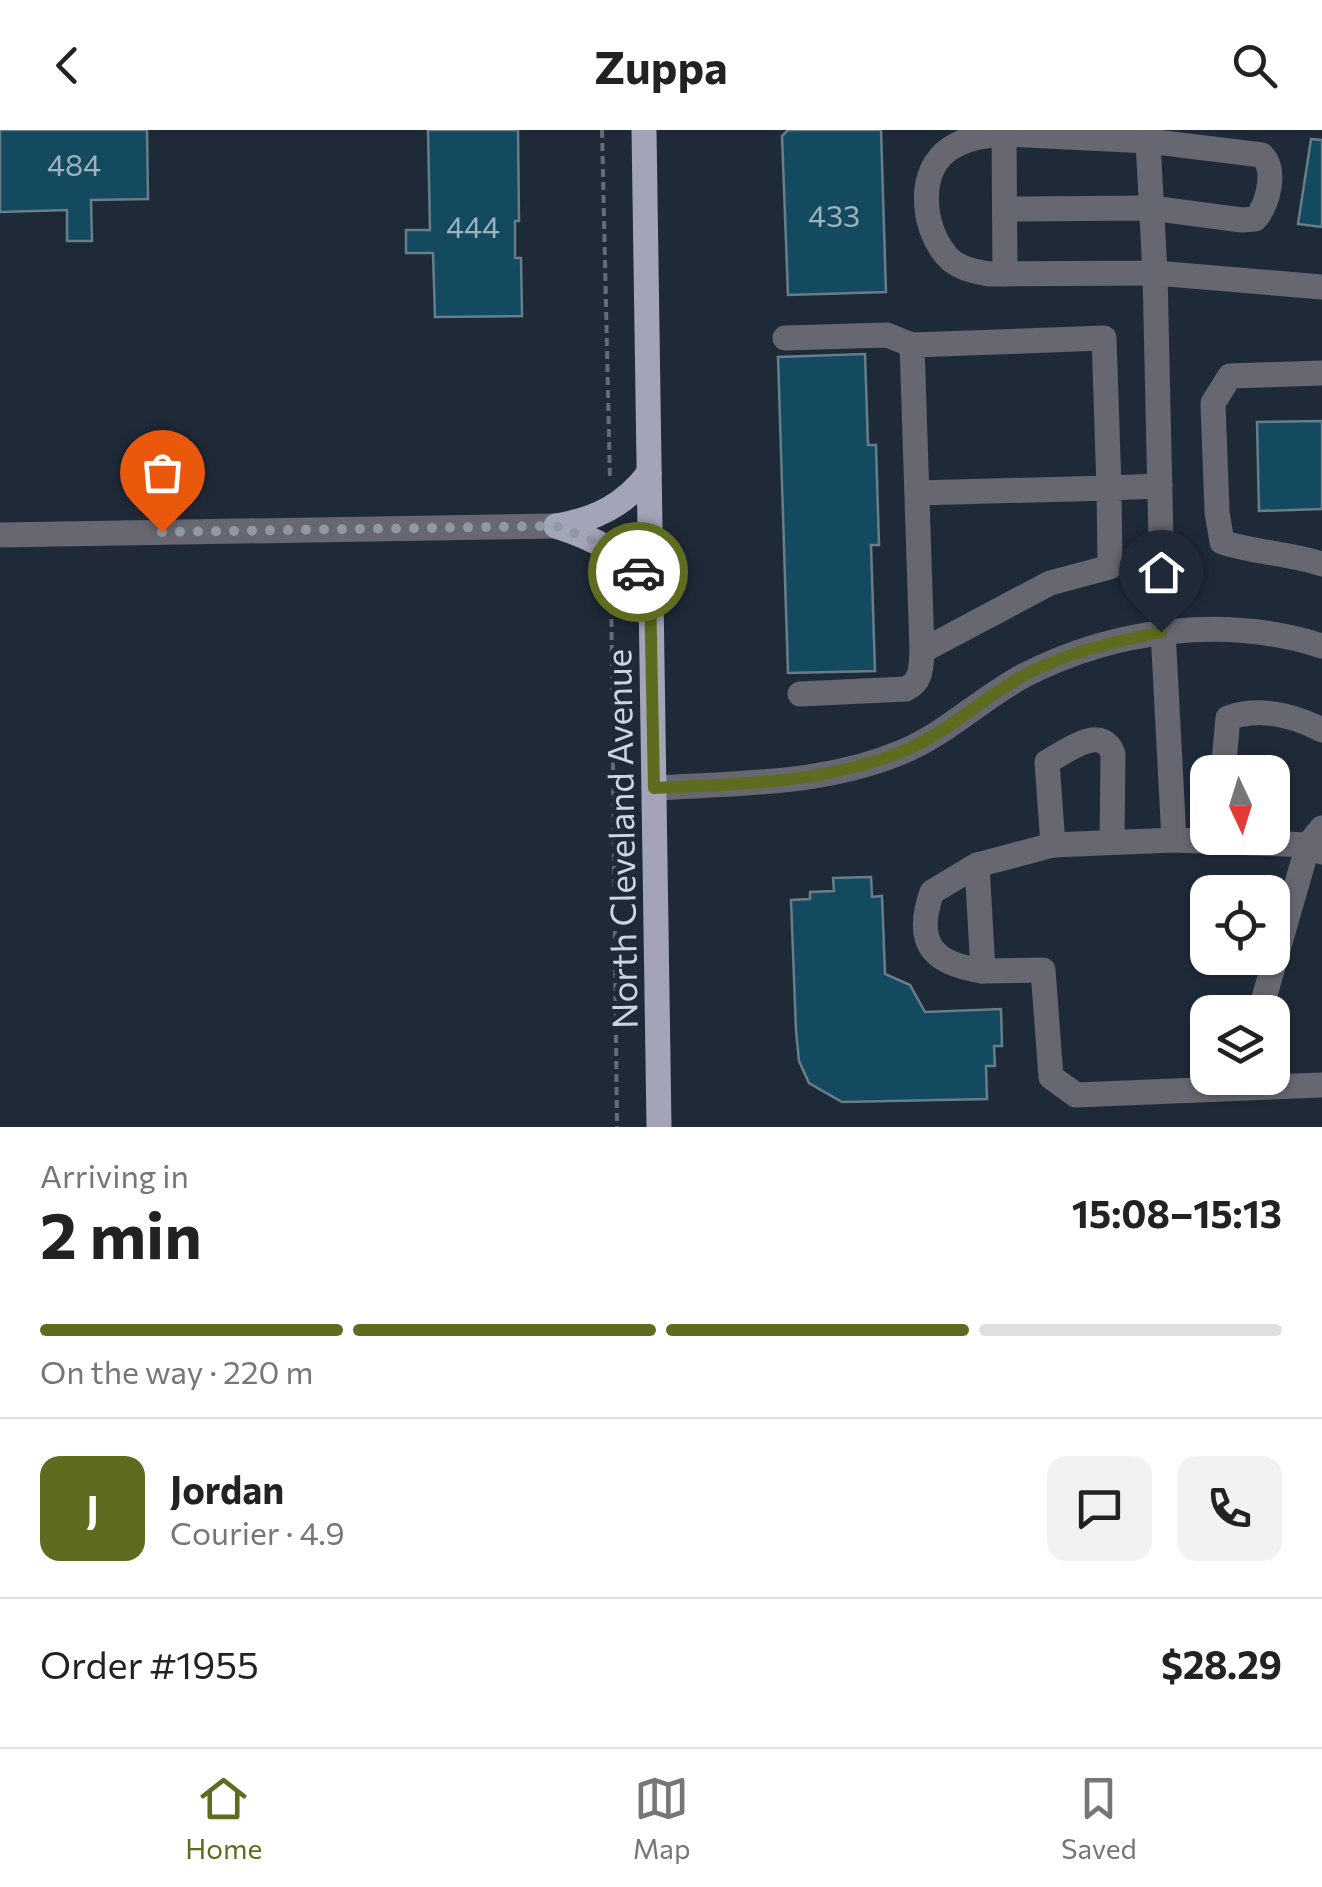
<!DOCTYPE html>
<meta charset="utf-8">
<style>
:root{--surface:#fff;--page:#f2f2f2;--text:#222;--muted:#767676;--line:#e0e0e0;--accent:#5e6c1f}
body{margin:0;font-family:Commissioner,sans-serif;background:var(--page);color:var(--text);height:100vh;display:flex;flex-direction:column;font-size:38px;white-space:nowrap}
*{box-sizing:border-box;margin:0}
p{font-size:32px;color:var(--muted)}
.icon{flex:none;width:55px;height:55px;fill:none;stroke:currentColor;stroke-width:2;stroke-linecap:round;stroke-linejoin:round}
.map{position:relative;height:997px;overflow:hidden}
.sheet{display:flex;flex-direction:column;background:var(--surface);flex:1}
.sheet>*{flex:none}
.needle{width:65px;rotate:176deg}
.fabs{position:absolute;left:1190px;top:625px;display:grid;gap:20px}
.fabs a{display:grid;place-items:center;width:100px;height:100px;border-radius:20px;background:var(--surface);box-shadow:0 2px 8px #0004;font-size:50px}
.pin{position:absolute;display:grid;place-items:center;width:85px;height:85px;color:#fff;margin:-102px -42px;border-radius:50% 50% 50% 0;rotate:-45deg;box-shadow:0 0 10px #0007}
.pin .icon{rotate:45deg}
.courier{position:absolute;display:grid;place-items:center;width:100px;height:100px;margin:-50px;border:8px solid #5e6c1f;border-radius:50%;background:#fff;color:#222;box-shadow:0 2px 12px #0007}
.summary em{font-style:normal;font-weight:700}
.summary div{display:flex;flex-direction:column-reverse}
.summary{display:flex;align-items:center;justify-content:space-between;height:170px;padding:0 40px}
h1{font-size:65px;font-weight:700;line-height:75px}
.bar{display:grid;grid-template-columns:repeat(4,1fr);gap:15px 10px;align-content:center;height:120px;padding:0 40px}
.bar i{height:12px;border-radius:8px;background:var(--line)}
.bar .selected{background:var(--accent)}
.bar p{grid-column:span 4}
.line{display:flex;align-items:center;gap:25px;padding:0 40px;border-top:2px solid var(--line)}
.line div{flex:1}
.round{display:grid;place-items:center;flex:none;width:105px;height:105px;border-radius:20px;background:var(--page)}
header{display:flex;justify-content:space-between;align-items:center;height:130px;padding:0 40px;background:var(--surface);font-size:45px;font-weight:700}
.tab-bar{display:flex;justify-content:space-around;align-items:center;height:140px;border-top:2px solid var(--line);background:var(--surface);font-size:28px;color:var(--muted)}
.tab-bar a{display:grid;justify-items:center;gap:5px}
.tab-bar .selected{color:var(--accent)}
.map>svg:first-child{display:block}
</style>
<header><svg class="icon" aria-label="back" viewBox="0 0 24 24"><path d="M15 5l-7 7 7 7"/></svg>Zuppa<svg class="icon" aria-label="search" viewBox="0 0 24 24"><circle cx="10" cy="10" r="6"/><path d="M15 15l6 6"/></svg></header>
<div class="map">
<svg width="1322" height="997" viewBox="0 0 1322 997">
<rect width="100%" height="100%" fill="#1f2a39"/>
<g fill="#134a60" stroke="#677e8a" stroke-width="2.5">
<path d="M 0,0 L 147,0 L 148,69 L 91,70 L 92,111 L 67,111 L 67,80 L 0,82 Z"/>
<path d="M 428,0 L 518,0 L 519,91 L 515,91 L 515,128 L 521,128 L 522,186 L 435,187 L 433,123 L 406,123 L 406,100 L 430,100 Z"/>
<path d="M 788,0 L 881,0 L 886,162 L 788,165 L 782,6 Z"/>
<path d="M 1311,9 L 1322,10 L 1322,97 L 1298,94 Z"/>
<path d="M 865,224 L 868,315 L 876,315 L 879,415 L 871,415 L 875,541 L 788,543 L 778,227 Z"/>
<path d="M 1322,291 L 1322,379 L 1259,381 L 1257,292 Z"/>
<path d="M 871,747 L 872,767 L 882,766 L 885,844 L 910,855 L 925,882 L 1001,879 L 1002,916 L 994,916 L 995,936 L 986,936 L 987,969 L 842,972 L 809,953 L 799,931 L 796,901 L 791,770 L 810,769 L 810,762 L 834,761 L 833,748 Z"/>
</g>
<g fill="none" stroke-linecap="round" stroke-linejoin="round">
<g stroke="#636c79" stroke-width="4" stroke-dasharray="8 5" stroke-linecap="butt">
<path d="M 602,0 L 610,350"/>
<path d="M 611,450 L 617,997"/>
</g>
<g stroke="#666770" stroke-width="25">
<path d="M 1004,4 L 1148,11 L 1155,143 L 989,144 C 973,141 956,138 946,125 C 922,97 916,40 951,18 C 968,7 984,6 1004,4 Z"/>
<path d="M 1004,4 L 1005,144"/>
<path d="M 1005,79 L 1151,78 L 1242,90 L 1255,89 C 1268,75 1277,40 1262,25 L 1148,11"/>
<path d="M 1322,157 L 1155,143 L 1163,501 L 1174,710 L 1053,715 L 977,735 L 983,841 L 1043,840 L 1051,947 L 1076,965 L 1322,955"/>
<path d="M 785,208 L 887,205 L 912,215"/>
<path d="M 1322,243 L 1230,246 L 1213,273 L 1217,382 L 1222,412 C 1255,423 1289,423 1322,434"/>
<path d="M 917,363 L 1109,358 L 1110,437 L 1050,453 L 922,521 L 912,215 L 1104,208 L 1109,358 L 1160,356"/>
<path d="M 0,405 L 556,396"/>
<path d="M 800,564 L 906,559 C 922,551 921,538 922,521"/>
<path d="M 1223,642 L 1228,588 C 1259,577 1293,585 1322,600"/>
<path d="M 654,658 C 738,653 823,655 902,622 C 946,604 983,567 1025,545 C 1115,499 1225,485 1322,516"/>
<path d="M 1174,710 L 1308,715 L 1322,722"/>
<path d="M 1053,715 L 1047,632 C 1067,621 1102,593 1113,624 L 1112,712"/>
<path d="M 977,735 L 932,762 C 914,813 932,834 983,841"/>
<path d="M 1260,882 L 1308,715 L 1322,698"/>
</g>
<g stroke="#a3a4b7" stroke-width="25">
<path d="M 644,0 L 659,997"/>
<path d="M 556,396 C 597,409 625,424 651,460"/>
<path d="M 557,396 C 596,389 625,375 649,343"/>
</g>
</g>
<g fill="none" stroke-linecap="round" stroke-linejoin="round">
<path stroke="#9098a4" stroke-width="10" stroke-dasharray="0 18" d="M 162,402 L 556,396 L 610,417 L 638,442"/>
<path stroke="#5e6c1f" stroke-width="12" d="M 638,442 L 650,460 L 654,658 C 738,654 822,654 901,622 C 945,605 982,568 1023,546 C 1067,522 1113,512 1161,502"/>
</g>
<g text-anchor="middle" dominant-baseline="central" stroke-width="10" stroke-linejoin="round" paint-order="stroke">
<g font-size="30" fill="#9eb2be">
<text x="74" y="33">484</text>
<text x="834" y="84">433</text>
<text x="473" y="95">444</text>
</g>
<g font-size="35" fill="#cdd4de" stroke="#1f2a39">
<text transform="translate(620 709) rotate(-91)">North Cleveland Avenue</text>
</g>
</g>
</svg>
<div class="fabs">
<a><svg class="needle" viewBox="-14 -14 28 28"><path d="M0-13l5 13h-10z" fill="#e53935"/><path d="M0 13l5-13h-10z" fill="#767676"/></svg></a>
<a><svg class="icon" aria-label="locate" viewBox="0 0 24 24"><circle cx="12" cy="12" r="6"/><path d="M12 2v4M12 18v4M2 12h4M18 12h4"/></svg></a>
<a><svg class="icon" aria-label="layers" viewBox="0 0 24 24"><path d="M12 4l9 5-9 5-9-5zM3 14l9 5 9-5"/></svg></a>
</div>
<div class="pin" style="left:162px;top:402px;background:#ea580c"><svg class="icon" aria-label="bag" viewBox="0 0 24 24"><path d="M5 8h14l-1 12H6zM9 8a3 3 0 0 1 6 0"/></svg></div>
<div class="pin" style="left:1161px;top:502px;background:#1f2937"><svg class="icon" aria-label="home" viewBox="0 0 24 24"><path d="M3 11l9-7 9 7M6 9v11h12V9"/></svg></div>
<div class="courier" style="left:638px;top:442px"><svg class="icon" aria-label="car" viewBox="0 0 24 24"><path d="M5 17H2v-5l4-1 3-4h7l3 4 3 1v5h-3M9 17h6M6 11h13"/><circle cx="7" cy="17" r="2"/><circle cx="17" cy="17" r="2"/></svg></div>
</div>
<section class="sheet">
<div class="summary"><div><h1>2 min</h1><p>Arriving in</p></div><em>15:08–15:13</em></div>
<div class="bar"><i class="selected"></i><i class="selected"></i><i class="selected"></i><i></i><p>On the way · 220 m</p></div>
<div class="line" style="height:180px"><b class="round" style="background:var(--accent);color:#fff">J</b><div><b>Jordan</b><p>Courier · 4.9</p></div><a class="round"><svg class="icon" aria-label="chat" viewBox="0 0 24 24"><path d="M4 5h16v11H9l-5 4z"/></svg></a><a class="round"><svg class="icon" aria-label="phone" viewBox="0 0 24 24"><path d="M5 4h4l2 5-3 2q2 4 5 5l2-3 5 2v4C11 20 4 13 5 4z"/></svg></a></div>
<div class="line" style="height:130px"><div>Order #1955</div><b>$28.29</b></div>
</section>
<nav class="tab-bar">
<a class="selected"><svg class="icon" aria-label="home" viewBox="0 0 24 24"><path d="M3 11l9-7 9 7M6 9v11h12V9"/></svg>Home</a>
<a><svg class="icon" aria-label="map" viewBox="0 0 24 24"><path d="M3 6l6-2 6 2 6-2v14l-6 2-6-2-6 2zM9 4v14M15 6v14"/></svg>Map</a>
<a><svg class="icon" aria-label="saved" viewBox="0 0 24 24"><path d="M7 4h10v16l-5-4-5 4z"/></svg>Saved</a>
</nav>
